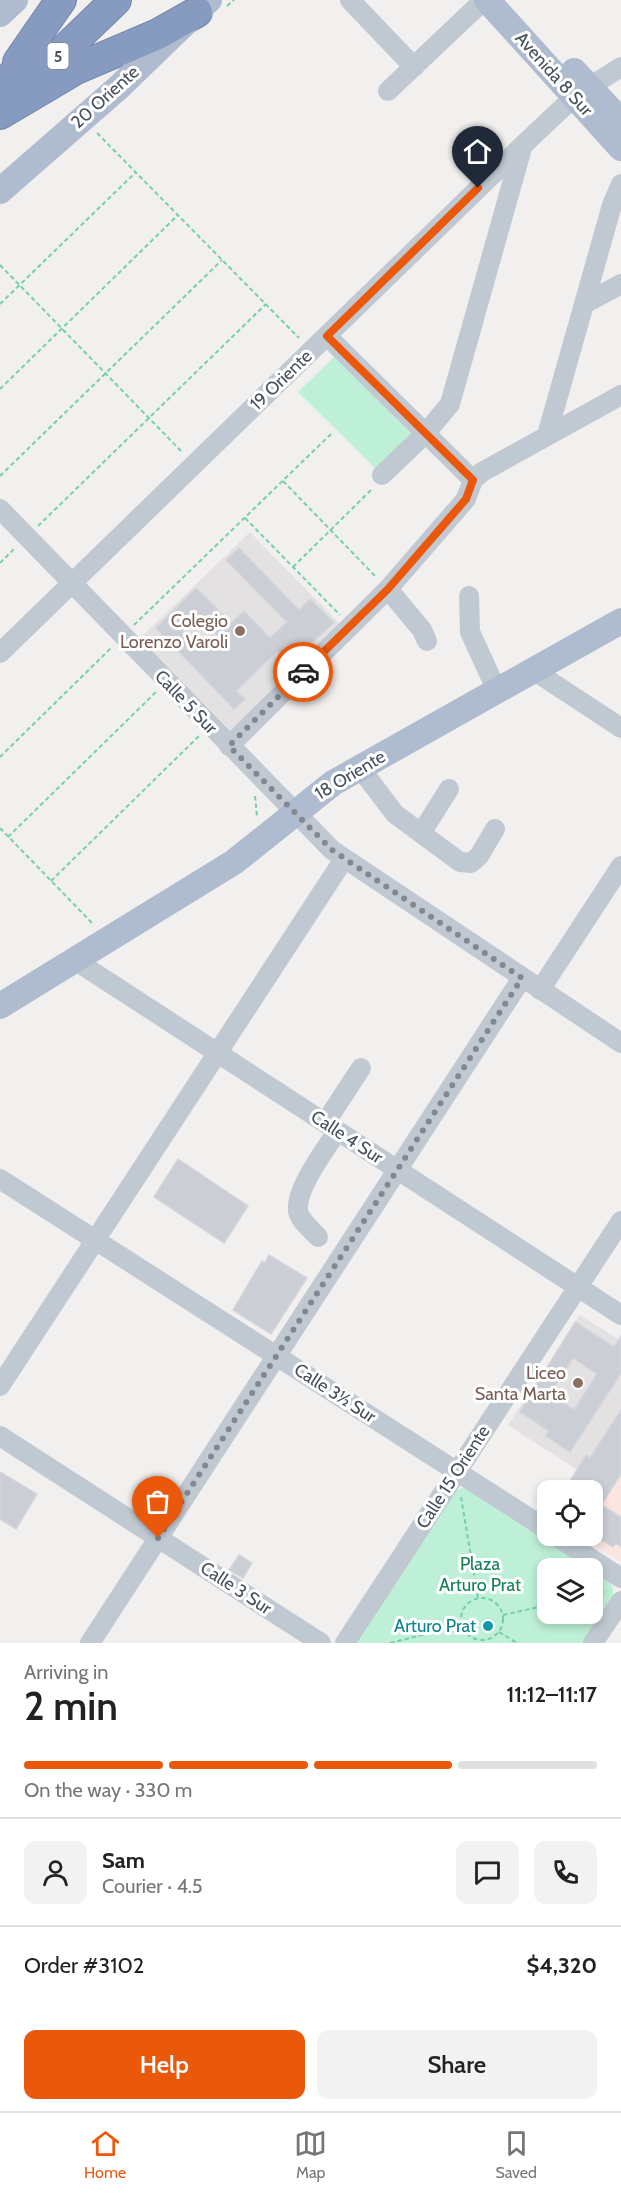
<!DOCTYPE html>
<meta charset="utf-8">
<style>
:root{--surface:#fff;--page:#f2f2f2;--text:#222;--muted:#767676;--line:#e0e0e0;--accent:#ea580c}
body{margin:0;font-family:Cabin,sans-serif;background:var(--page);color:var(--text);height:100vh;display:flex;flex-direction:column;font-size:22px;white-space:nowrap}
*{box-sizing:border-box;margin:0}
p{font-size:20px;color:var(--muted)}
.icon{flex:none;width:33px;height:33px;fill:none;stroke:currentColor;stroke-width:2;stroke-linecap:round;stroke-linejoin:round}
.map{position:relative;height:1643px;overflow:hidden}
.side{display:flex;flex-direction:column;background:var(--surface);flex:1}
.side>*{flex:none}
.buttons{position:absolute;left:537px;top:1480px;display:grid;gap:12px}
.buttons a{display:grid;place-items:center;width:66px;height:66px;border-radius:12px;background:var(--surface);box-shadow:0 3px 9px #0003;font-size:30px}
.pin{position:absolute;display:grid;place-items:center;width:51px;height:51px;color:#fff;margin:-62px -26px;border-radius:50% 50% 50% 0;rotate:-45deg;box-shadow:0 0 6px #0007}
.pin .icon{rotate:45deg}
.courier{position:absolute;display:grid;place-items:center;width:60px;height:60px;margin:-30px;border:4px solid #ea580c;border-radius:50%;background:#fff;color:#222;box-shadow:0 2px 8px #0007}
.headline em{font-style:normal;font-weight:600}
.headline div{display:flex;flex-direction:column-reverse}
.headline{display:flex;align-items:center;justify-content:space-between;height:102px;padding:0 24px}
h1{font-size:39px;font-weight:600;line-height:45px}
.bar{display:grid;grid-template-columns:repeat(4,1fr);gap:9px 6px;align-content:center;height:72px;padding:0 24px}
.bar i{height:8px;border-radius:4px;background:var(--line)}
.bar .current{background:var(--accent)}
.bar p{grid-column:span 4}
.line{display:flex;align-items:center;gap:15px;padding:0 24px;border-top:2px solid var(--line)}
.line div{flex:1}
.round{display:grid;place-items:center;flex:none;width:63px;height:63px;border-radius:12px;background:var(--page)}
.primary-button{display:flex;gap:12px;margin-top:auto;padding:12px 24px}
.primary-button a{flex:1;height:69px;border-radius:12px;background:var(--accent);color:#fff;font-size:24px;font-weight:600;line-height:69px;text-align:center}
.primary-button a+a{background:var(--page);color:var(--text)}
.menu{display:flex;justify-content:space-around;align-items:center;height:84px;border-top:2px solid var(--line);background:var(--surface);font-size:16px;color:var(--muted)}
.menu a{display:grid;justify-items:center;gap:3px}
.menu .current{color:var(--accent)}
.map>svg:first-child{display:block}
</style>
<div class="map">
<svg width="621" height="1643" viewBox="0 0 621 1643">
<rect width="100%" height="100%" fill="#f2f0ef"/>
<g fill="#e3e1e1">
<path d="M 250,532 L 340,624 L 231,731 L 140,638 Z"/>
<path d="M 580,1315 L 621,1341 L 621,1455 L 597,1483 L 508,1425 Z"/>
</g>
<path fill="#fbe5e0" d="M 621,1455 L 621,1563 L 580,1536 L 592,1536 L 592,1491 L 563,1491 L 577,1470 Z"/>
<g fill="#bdf0d6" fill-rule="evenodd">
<path d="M 335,356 L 417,436 L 379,472 L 298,392 Z"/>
<path d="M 462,1488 L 468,1488 L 606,1576 L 613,1588 L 613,1596 L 586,1643 L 355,1643 L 455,1491 ZM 548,1569 L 592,1569 L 592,1614 L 548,1614 Z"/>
</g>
<g fill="#cbced5" stroke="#d3d5db" stroke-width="1.5" fill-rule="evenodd">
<path d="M 239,548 L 299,610 L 310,599 L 334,623 L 293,659 L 288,654 L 284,658 L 277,651 L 236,691 L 245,699 L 234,709 L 156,628 L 196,588 L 231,623 L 244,611 L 270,638 L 287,622 L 226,560 ZM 197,614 L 218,636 L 203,651 L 181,629 Z"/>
<path d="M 178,1159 L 248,1206 L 224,1243 L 154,1197 Z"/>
<path d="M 269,1255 L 307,1278 L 271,1334 L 233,1310 L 262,1261 L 265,1263 Z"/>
<path d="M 575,1322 L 614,1347 L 621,1336 L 621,1373 L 570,1452 L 546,1436 L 549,1431 L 520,1412 ZM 573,1358 L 597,1374 L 574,1410 L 550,1394 Z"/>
<path d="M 621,1410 L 621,1474 L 601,1505 L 621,1517 L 621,1547 L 616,1543 L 613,1547 L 592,1534 L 592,1491 L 574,1491 L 576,1487 L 569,1483 L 586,1455 L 590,1458 Z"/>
<path d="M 0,1472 L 37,1494 L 16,1529 L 0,1519 Z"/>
<path d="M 239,1555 L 252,1563 L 243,1578 L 229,1570 Z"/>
</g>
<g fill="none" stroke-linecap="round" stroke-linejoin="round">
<g stroke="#7186ab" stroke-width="32">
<g id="highway">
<path d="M 18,62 L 61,0"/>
<path d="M 30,83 L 116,0"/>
<path d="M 0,87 L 38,50"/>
<path d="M 0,114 L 76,69 L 158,34 L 197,12"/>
</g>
</g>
<g stroke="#74cfac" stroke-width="2" stroke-dasharray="4.5 3" stroke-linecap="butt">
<path d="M 227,6 L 234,0"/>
<path d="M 97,133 L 299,338"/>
<path d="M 0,265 L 182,452"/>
<path d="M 0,304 L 136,172"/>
<path d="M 0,389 L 178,215"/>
<path d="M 0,476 L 222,260"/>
<path d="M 283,481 L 377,578"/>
<path d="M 245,518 L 340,615"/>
<path d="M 38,526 L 266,304"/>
<path d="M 0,563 L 15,548"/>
<path d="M 293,567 L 372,489"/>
<path d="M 134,625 L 332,433"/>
<path d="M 0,757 L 111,648"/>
<path d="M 255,796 L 257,817"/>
<path d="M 0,828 L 94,925"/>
<path d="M 8,837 L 156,692"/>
<path d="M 51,881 L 199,736"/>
<path d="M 461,1497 L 478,1598"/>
<path d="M 592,1594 L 607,1591"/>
<circle cx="482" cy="1619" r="21"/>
<path d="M 503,1615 L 548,1605"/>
<path d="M 499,1632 L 517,1643"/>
<path d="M 390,1643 L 462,1625"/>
</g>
<g stroke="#c0c8d1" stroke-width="20">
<path d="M 350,0 L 414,67"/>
<path d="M 388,91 L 484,0"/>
<path d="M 586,303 L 621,284"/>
<path d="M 327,336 L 473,480"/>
<path d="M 547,435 L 612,205 L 621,184"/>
<path d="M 382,475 L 425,434 L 450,404 L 522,148"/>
<path d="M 0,509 L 332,850 L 621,1043"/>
<path d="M 388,589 L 422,630 L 427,641"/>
<path d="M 469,596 L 470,632 L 497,691"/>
<path d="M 0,653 L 522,146 L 575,96 L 621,67"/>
<path d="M 533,670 L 621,728"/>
<path d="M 229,746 L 388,589 L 466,499 L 473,480 L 482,472 L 621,395"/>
<path d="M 360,768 L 395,814 L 460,862 L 471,863 L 479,856 L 495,829"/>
<path d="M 422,832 L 449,789"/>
<path d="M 73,959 L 621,1315"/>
<path d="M 540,990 L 621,866"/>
<path d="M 325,1123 L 361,1068"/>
<path d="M 0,1179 L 548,1530"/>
<path d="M 318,1237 C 311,1229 300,1221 298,1211 C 295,1189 326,1149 337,1131"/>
<path d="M 0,1386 L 344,859"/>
<path d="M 0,1436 L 321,1643"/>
<path d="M 556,1536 L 621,1578"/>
<path d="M 90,1643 L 522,978"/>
<path d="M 345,1643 L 621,1221"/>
<path d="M 593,1643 L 621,1601"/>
</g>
<g stroke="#afbbcf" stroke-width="26">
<path d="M 487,0 L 621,148"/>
<path d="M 0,14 L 15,0"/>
<path d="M 574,71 L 621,121"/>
<path d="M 0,191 L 119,87 L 209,0"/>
<path d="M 0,1006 L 234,862 L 333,783 L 621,621"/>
</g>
<use href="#highway" stroke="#869bbf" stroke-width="30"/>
</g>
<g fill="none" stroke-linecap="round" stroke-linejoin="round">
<path stroke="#838890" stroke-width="6" stroke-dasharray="0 10.8" d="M 158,1538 L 522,978 L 332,850 L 229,746 L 303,672"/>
<path stroke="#ea580c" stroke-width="8" d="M 303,672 L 388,589 L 466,499 L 473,480 L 327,336 L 478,188"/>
</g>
<g fill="#8d6e63" stroke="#fff" stroke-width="2">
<circle cx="240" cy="631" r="6"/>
<circle cx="578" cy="1383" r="6"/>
</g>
<circle fill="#0f9aa8" stroke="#fff" stroke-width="2" cx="488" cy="1626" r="6"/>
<g text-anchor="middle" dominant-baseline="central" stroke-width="6" stroke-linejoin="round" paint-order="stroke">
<rect fill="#fff" stroke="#7e848e" stroke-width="1.5" x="47.5" y="43" width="21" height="26" rx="4.5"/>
<g font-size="16" font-weight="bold" fill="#47505d">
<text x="58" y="56">5</text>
</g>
<g font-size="18" fill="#47505d" stroke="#fff">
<text transform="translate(554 74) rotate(48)">Avenida 8 Sur</text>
<text transform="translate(105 97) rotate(-42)">20 Oriente</text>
<text transform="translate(281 380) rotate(-44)">19 Oriente</text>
<text transform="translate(186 702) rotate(46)">Calle 5 Sur</text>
<text transform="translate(350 775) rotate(-31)">18 Oriente</text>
<text transform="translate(347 1137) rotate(33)">Calle 4 Sur</text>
<text transform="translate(335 1393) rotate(33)">Calle 3½ Sur</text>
<text transform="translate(453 1477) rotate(-57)">Calle 15 Oriente</text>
<text transform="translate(236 1588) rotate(33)">Calle 3 Sur</text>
</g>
<g font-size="18" fill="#785e54" stroke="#fff" text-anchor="end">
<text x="228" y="621">Colegio<tspan x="228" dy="21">Lorenzo Varoli</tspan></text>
<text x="566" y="1373">Liceo<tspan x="566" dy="21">Santa Marta</tspan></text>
</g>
<g font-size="18" fill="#158157" stroke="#fff">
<text x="480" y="1564">Plaza<tspan x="480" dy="21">Arturo Prat</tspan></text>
</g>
<g font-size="18" fill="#0d838f" stroke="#fff" text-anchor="end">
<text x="476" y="1626">Arturo Prat</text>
</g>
</g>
</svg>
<div class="buttons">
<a><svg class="icon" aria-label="locate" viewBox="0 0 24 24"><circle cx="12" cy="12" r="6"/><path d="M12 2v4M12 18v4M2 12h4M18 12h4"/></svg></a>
<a><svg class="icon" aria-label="layers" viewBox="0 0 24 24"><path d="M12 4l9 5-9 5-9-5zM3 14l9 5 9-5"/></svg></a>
</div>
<div class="pin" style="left:158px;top:1538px;background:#ea580c"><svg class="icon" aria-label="bag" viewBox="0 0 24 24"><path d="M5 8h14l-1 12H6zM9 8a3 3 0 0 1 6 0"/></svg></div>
<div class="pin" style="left:478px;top:188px;background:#1f2937"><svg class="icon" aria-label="home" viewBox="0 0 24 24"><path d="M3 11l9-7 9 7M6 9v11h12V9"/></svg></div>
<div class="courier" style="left:303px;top:672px"><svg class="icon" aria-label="car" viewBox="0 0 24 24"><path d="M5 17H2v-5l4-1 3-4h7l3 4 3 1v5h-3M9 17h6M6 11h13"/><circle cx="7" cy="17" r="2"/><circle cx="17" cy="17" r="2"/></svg></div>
</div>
<section class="side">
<div class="headline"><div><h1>2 min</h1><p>Arriving in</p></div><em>11:12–11:17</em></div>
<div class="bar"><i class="current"></i><i class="current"></i><i class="current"></i><i></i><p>On the way · 330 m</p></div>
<div class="line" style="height:108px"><a class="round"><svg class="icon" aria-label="person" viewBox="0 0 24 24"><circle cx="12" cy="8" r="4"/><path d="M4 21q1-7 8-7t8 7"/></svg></a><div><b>Sam</b><p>Courier · 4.5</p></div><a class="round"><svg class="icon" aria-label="chat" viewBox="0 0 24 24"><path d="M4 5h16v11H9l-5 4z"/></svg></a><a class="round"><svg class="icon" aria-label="phone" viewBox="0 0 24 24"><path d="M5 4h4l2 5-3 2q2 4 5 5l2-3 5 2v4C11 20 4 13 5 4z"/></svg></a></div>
<div class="line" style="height:78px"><div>Order #3102</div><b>$4,320</b></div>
<div class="primary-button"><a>Help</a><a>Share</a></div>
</section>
<nav class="menu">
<a class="current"><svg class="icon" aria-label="home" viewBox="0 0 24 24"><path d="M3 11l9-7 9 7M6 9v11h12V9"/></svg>Home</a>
<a><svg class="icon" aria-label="map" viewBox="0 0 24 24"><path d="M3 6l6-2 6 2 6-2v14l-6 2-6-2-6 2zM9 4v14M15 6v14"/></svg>Map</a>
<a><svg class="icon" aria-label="saved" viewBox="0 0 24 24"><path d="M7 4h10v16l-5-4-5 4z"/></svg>Saved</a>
</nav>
